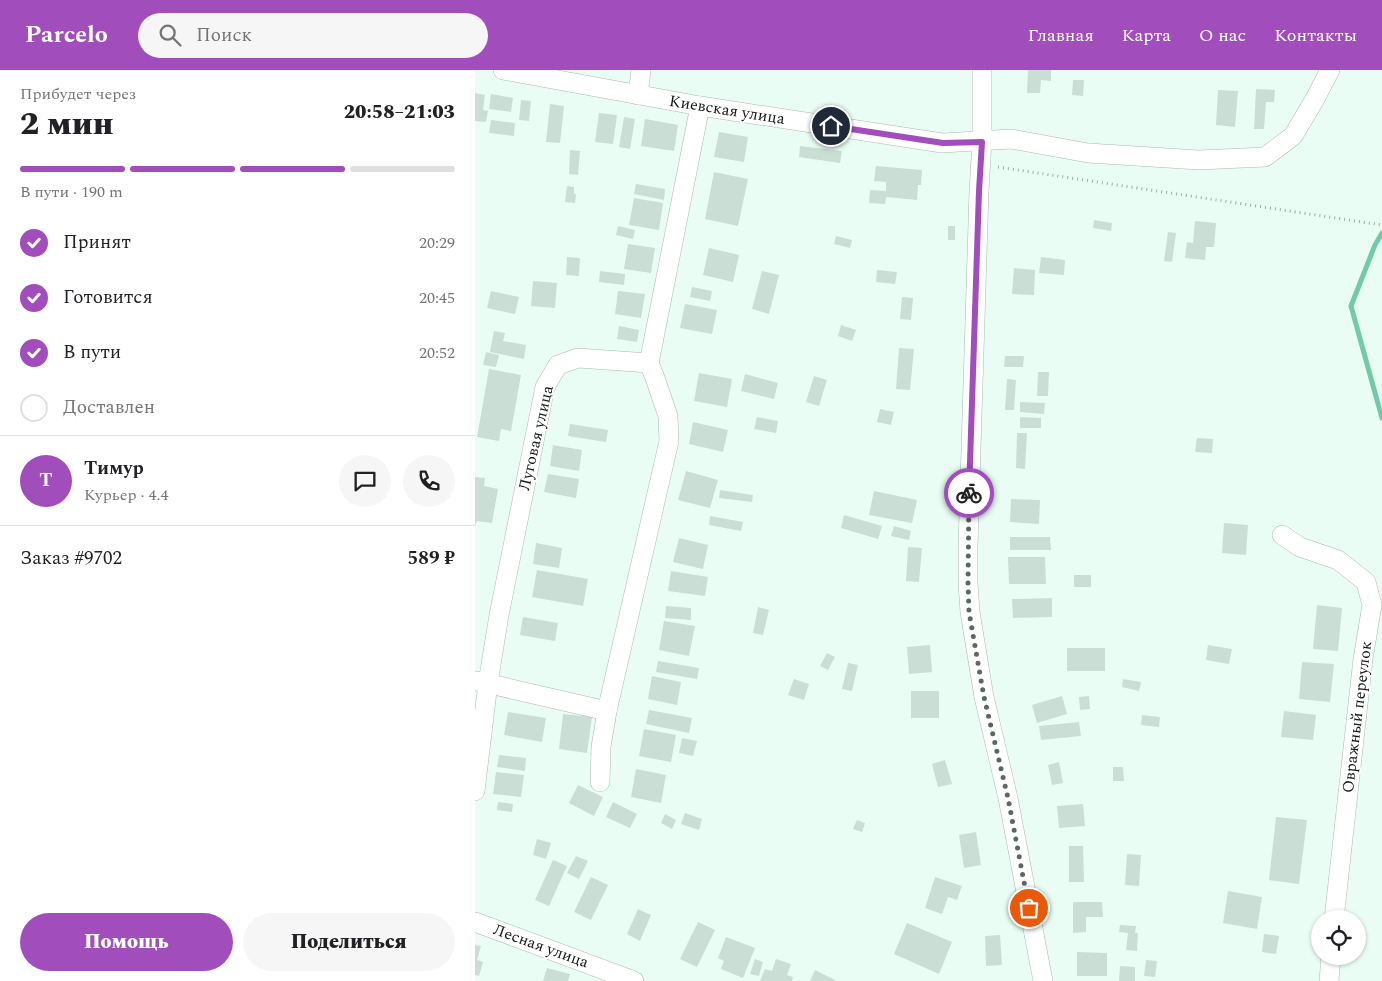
<!DOCTYPE html>
<html lang="ru">
<meta charset="utf-8">
<style>
:root{--surface:#fff;--page:#f6f6f6;--text:#202124;--muted:#757577;--line:#e0e0e0;--accent:#a14dbc}
body{margin:0;font-family:Spectral,serif;background:var(--page);color:var(--text);height:100vh;display:flex;flex-direction:column;font-size:19px;white-space:nowrap}
*{box-sizing:border-box;margin:0}
p{font-size:16px;color:var(--muted)}
.icon{flex:none;width:28px;height:28px;fill:none;stroke:currentColor;stroke-width:2;stroke-linecap:round;stroke-linejoin:round}
.map{position:relative;flex:1;overflow:hidden}
.sheet{display:flex;flex-direction:column;background:var(--surface);width:475px}
.sheet>*{flex:none}
.buttons{position:absolute;left:836px;top:840px;display:grid;gap:10px}
.buttons a{display:grid;place-items:center;width:55px;height:55px;border-radius:50%;background:var(--surface);box-shadow:0 1px 4px #0004;font-size:25px}
.pin{position:absolute;display:grid;place-items:center;width:42px;height:42px;color:#fff;margin:-21px;border:2px solid #fff;border-radius:50%;box-shadow:0 1px 5px #0007}
.courier{position:absolute;display:grid;place-items:center;width:50px;height:50px;margin:-25px;border:4px solid #a14dbc;border-radius:50%;background:#fff;color:#222;box-shadow:0 1px 6px #0007}
.overview em{font-style:normal;font-weight:800}
.overview div{display:flex;flex-direction:column-reverse}
.overview{display:flex;align-items:center;justify-content:space-between;height:85px;padding:0 20px}
h1{font-size:32px;font-weight:800;line-height:38px}
.bar{display:grid;grid-template-columns:repeat(4,1fr);gap:8px 5px;align-content:center;height:60px;padding:0 20px}
.bar i{height:6px;border-radius:4px;background:var(--line)}
.bar .selected{background:var(--accent)}
.bar p{grid-column:span 4}
.line{display:flex;align-items:center;gap:12px;padding:0 20px;border-top:1px solid var(--line)}
.line div{flex:1}
.round{display:grid;place-items:center;flex:none;width:52px;height:52px;border-radius:26px;background:var(--page)}
ol{padding:0 20px;list-style:none}
li{display:flex;align-items:center;gap:15px;height:55px}
li p{margin-inline-start:auto}
li .icon{padding:5px;border-radius:50%;background:var(--accent);color:#fff;stroke-width:4}
li:last-child{color:var(--muted)}
li i{width:28px;height:28px;border:2px solid var(--line);border-radius:50%}
.button{display:flex;gap:10px;margin-top:auto;padding:10px 20px}
.button a{flex:1;height:58px;border-radius:30px;background:var(--accent);color:#fff;font-size:20px;font-weight:800;line-height:58px;text-align:center}
.button a+a{background:var(--page);color:var(--text)}
header{display:flex;align-items:center;gap:30px;box-sizing:border-box;height:70px;padding:0 25px;background:var(--accent);color:#fff}
header strong{font-size:24px}
nav{display:flex;gap:28px;margin-inline-start:auto;font-size:18px}
.search{width:350px;height:45px;background:var(--page);display:flex;align-items:center;gap:12px;box-sizing:border-box;padding:0 18px;border-radius:28px;color:var(--muted);font-size:19px}
main{display:flex;flex:1;min-height:0}
.map>svg:first-child{display:block}
</style>
<header>
<strong>Parcelo</strong>
<div class="search"><svg class="icon" aria-label="search" viewBox="0 0 24 24"><circle cx="10" cy="10" r="6"/><path d="M15 15l6 6"/></svg>Поиск</div>
<nav><a>Главная</a><a>Карта</a><a>О нас</a><a>Контакты</a></nav>
</header>
<main>
<section class="sheet">
<div class="overview"><div><h1>2 мин</h1><p>Прибудет через</p></div><em>20:58–21:03</em></div>
<div class="bar"><i class="selected"></i><i class="selected"></i><i class="selected"></i><i></i><p>В пути · 190 m</p></div>
<ol>
<li><svg class="icon" aria-label="check" viewBox="0 0 24 24"><path d="M5 12l5 5 9-10"/></svg>Принят<p>20:29</p></li>
<li><svg class="icon" aria-label="check" viewBox="0 0 24 24"><path d="M5 12l5 5 9-10"/></svg>Готовится<p>20:45</p></li>
<li><svg class="icon" aria-label="check" viewBox="0 0 24 24"><path d="M5 12l5 5 9-10"/></svg>В пути<p>20:52</p></li>
<li><i></i>Доставлен</li>
</ol>
<div class="line" style="height:90px"><b class="round" style="background:var(--accent);color:#fff">Т</b><div><b>Тимур</b><p>Курьер · 4.4</p></div><a class="round"><svg class="icon" aria-label="chat" viewBox="0 0 24 24"><path d="M4 5h16v11H9l-5 4z"/></svg></a><a class="round"><svg class="icon" aria-label="phone" viewBox="0 0 24 24"><path d="M5 4h4l2 5-3 2q2 4 5 5l2-3 5 2v4C11 20 4 13 5 4z"/></svg></a></div>
<div class="line" style="height:65px"><div>Заказ #9702</div><b>589 ₽</b></div>
<div class="button"><a>Помощь</a><a>Поделиться</a></div>
</section>
<div class="map">
<svg width="907" height="911" viewBox="0 0 907 911">
<rect width="100%" height="100%" fill="#eafdf5"/>
<g fill="none" stroke-linecap="round" stroke-linejoin="round">
<path stroke="#71cba9" stroke-width="5" d="M 907,163 L 900,175 L 876,236 L 907,348"/>
</g>
<g fill="#cbded5">
<path d="M 553,0 L 576,0 L 576,11 L 566,10 L 565,23 L 552,23 Z"/>
<path d="M 598,10 L 609,10 L 608,26 L 597,25 Z"/>
<path d="M 781,19 L 800,20 L 799,32 L 791,32 L 789,59 L 779,59 Z"/>
<path d="M 743,20 L 763,21 L 760,57 L 741,55 Z"/>
<path d="M 0,23 L 10,25 L 8,40 L 13,41 L 11,52 L 0,51 Z"/>
<path d="M 16,24 L 38,28 L 36,42 L 14,39 Z"/>
<path d="M 46,30 L 56,31 L 54,51 L 44,50 Z"/>
<path d="M 75,34 L 89,36 L 85,73 L 71,72 Z"/>
<path d="M 124,43 L 142,45 L 138,74 L 120,72 Z"/>
<path d="M 149,47 L 160,49 L 155,79 L 144,77 Z"/>
<path d="M 170,49 L 203,55 L 199,81 L 166,76 Z"/>
<path d="M 16,50 L 40,53 L 39,66 L 14,63 Z"/>
<path d="M 244,62 L 273,67 L 269,92 L 239,87 Z"/>
<path d="M 325,76 L 367,81 L 365,93 L 324,87 Z"/>
<path d="M 95,80 L 105,81 L 103,105 L 94,104 Z"/>
<path d="M 401,96 L 447,100 L 446,115 L 443,115 L 442,130 L 411,127 L 410,134 L 394,133 L 395,120 L 411,121 L 411,112 L 399,111 Z"/>
<path d="M 239,102 L 273,109 L 263,156 L 230,149 Z"/>
<path d="M 161,114 L 190,119 L 189,130 L 159,124 Z"/>
<path d="M 92,116 L 99,117 L 99,124 L 101,124 L 100,133 L 90,132 Z"/>
<path d="M 159,128 L 188,133 L 184,160 L 154,155 Z"/>
<path d="M 619,150 L 637,153 L 636,161 L 618,158 Z"/>
<path d="M 720,151 L 741,153 L 739,177 L 731,177 L 730,190 L 710,188 L 712,172 L 718,173 Z"/>
<path d="M 143,156 L 160,160 L 158,169 L 141,165 Z"/>
<rect x="473" y="156" width="7" height="14"/>
<path d="M 693,162 L 701,163 L 697,192 L 689,191 Z"/>
<path d="M 361,166 L 377,170 L 375,178 L 359,174 Z"/>
<path d="M 153,174 L 180,178 L 176,203 L 149,199 Z"/>
<path d="M 234,178 L 264,185 L 258,212 L 228,205 Z"/>
<path d="M 92,187 L 105,188 L 104,206 L 91,205 Z"/>
<path d="M 566,187 L 590,190 L 589,205 L 564,203 Z"/>
<path d="M 539,198 L 560,200 L 559,225 L 537,224 Z"/>
<path d="M 402,200 L 422,202 L 420,214 L 401,212 Z"/>
<path d="M 125,201 L 150,204 L 149,215 L 124,212 Z"/>
<path d="M 287,201 L 304,205 L 294,244 L 277,239 Z"/>
<path d="M 58,211 L 82,213 L 80,238 L 56,236 Z"/>
<path d="M 217,217 L 237,221 L 235,231 L 215,227 Z"/>
<path d="M 16,221 L 44,227 L 40,244 L 12,238 Z"/>
<path d="M 143,221 L 170,224 L 166,248 L 140,244 Z"/>
<path d="M 427,227 L 438,228 L 436,250 L 425,249 Z"/>
<path d="M 210,234 L 242,240 L 237,264 L 205,258 Z"/>
<path d="M 366,255 L 381,260 L 377,271 L 363,266 Z"/>
<path d="M 144,256 L 164,260 L 162,272 L 142,269 Z"/>
<path d="M 19,261 L 30,263 L 28,271 L 51,275 L 49,289 L 15,282 Z"/>
<path d="M 424,278 L 439,279 L 435,320 L 421,319 Z"/>
<path d="M 11,282 L 24,285 L 21,297 L 8,295 Z"/>
<path d="M 530,286 L 549,286 L 548,297 L 529,297 Z"/>
<path d="M 14,299 L 46,305 L 36,361 L 26,359 L 24,371 L 2,367 Z"/>
<path d="M 563,302 L 574,302 L 573,326 L 562,326 Z"/>
<path d="M 224,303 L 257,309 L 252,337 L 219,331 Z"/>
<path d="M 270,304 L 303,313 L 299,329 L 266,321 Z"/>
<path d="M 339,306 L 352,310 L 344,336 L 331,332 Z"/>
<path d="M 532,309 L 541,310 L 539,340 L 530,340 Z"/>
<path d="M 545,332 L 570,333 L 569,344 L 545,342 Z"/>
<path d="M 405,339 L 419,342 L 416,355 L 402,352 Z"/>
<path d="M 282,347 L 303,351 L 301,363 L 279,359 Z"/>
<path d="M 545,347 L 566,348 L 566,358 L 545,358 Z"/>
<path d="M 218,352 L 253,360 L 248,382 L 214,374 Z"/>
<path d="M 95,354 L 133,360 L 131,372 L 93,366 Z"/>
<path d="M 542,363 L 552,363 L 550,399 L 541,398 Z"/>
<path d="M 722,368 L 738,369 L 737,383 L 720,382 Z"/>
<path d="M 78,375 L 107,380 L 104,401 L 75,396 Z"/>
<path d="M 211,401 L 243,410 L 235,438 L 203,430 Z"/>
<path d="M 73,404 L 104,409 L 101,428 L 69,422 Z"/>
<path d="M 0,407 L 10,408 L 9,416 L 23,419 L 17,453 L 2,451 L 0,455 Z"/>
<path d="M 245,420 L 278,425 L 277,432 L 244,428 Z"/>
<path d="M 399,421 L 442,430 L 437,453 L 394,445 Z"/>
<path d="M 536,429 L 565,430 L 564,454 L 535,452 Z"/>
<path d="M 369,445 L 407,456 L 403,469 L 366,458 Z"/>
<path d="M 235,446 L 268,452 L 266,461 L 234,455 Z"/>
<path d="M 749,453 L 773,455 L 771,485 L 747,483 Z"/>
<path d="M 419,456 L 436,461 L 434,470 L 416,466 Z"/>
<path d="M 535,467 L 575,467 L 576,480 L 535,480 Z"/>
<path d="M 204,468 L 233,475 L 228,499 L 198,492 Z"/>
<path d="M 61,473 L 87,478 L 84,498 L 58,494 Z"/>
<path d="M 433,477 L 447,478 L 444,512 L 431,511 Z"/>
<path d="M 533,487 L 570,487 L 571,514 L 534,514 Z"/>
<path d="M 62,500 L 113,509 L 108,536 L 57,527 Z"/>
<path d="M 196,501 L 233,507 L 230,526 L 193,521 Z"/>
<rect x="599" y="505" width="17" height="12"/>
<path d="M 577,528 L 577,547 L 538,548 L 537,529 Z"/>
<path d="M 842,535 L 867,538 L 863,581 L 838,579 Z"/>
<path d="M 191,536 L 216,538 L 216,550 L 190,548 Z"/>
<path d="M 283,537 L 294,540 L 288,565 L 278,563 Z"/>
<path d="M 48,547 L 83,553 L 80,571 L 45,565 Z"/>
<path d="M 189,551 L 220,556 L 214,586 L 184,580 Z"/>
<path d="M 455,575 L 457,602 L 434,604 L 432,577 Z"/>
<path d="M 733,575 L 757,579 L 754,594 L 731,590 Z"/>
<rect x="592" y="578" width="38" height="23"/>
<path d="M 352,583 L 360,587 L 353,600 L 345,596 Z"/>
<path d="M 183,591 L 224,598 L 222,609 L 181,602 Z"/>
<path d="M 827,592 L 859,594 L 855,632 L 824,629 Z"/>
<path d="M 373,593 L 383,595 L 377,621 L 367,619 Z"/>
<path d="M 177,606 L 206,612 L 202,635 L 173,629 Z"/>
<path d="M 319,609 L 334,614 L 329,630 L 313,625 Z"/>
<path d="M 648,609 L 666,612 L 664,621 L 647,617 Z"/>
<rect x="436" y="621" width="28" height="27"/>
<path d="M 587,626 L 592,644 L 562,653 L 557,635 Z"/>
<path d="M 614,626 L 615,639 L 605,640 L 604,627 Z"/>
<path d="M 174,640 L 217,648 L 214,663 L 171,654 Z"/>
<path d="M 809,641 L 841,645 L 838,670 L 806,667 Z"/>
<path d="M 33,642 L 71,648 L 67,672 L 29,665 Z"/>
<path d="M 88,644 L 117,647 L 112,683 L 84,679 Z"/>
<path d="M 667,645 L 685,647 L 684,657 L 666,655 Z"/>
<path d="M 604,652 L 606,666 L 566,670 L 564,656 Z"/>
<path d="M 169,659 L 201,665 L 196,692 L 164,686 Z"/>
<path d="M 207,668 L 222,671 L 218,686 L 204,683 Z"/>
<path d="M 24,685 L 51,688 L 50,701 L 22,697 Z"/>
<path d="M 470,690 L 477,714 L 463,717 L 457,694 Z"/>
<path d="M 584,692 L 588,713 L 577,715 L 573,695 Z"/>
<path d="M 638,697 L 648,697 L 649,711 L 638,711 Z"/>
<path d="M 161,699 L 191,705 L 186,733 L 156,727 Z"/>
<path d="M 21,702 L 49,705 L 46,727 L 18,724 Z"/>
<path d="M 103,715 L 128,727 L 119,746 L 94,733 Z"/>
<path d="M 23,732 L 38,734 L 37,742 L 22,740 Z"/>
<path d="M 138,732 L 162,744 L 155,758 L 131,747 Z"/>
<path d="M 608,734 L 610,756 L 584,758 L 582,736 Z"/>
<path d="M 210,743 L 227,749 L 224,760 L 206,754 Z"/>
<path d="M 190,744 L 201,750 L 197,759 L 186,753 Z"/>
<path d="M 801,747 L 832,750 L 824,814 L 794,810 Z"/>
<path d="M 382,750 L 390,753 L 387,762 L 378,759 Z"/>
<path d="M 501,762 L 506,795 L 489,798 L 484,765 Z"/>
<path d="M 62,769 L 76,773 L 71,789 L 58,785 Z"/>
<path d="M 594,776 L 608,776 L 609,812 L 594,812 Z"/>
<path d="M 652,784 L 666,785 L 664,816 L 650,815 Z"/>
<path d="M 101,786 L 113,791 L 104,809 L 92,803 Z"/>
<path d="M 78,790 L 92,796 L 74,836 L 60,830 Z"/>
<path d="M 116,807 L 133,815 L 116,850 L 99,842 Z"/>
<path d="M 460,807 L 487,816 L 482,830 L 473,827 L 467,844 L 450,838 Z"/>
<path d="M 753,821 L 787,827 L 782,859 L 748,853 Z"/>
<path d="M 598,832 L 627,832 L 628,847 L 611,847 L 611,862 L 598,863 Z"/>
<path d="M 163,839 L 176,845 L 165,871 L 152,864 Z"/>
<path d="M 223,852 L 240,860 L 222,897 L 205,889 Z"/>
<path d="M 432,853 L 477,872 L 464,904 L 419,884 Z"/>
<path d="M 645,855 L 661,856 L 660,863 L 663,863 L 662,881 L 651,880 L 653,863 L 644,862 Z"/>
<path d="M 789,864 L 804,866 L 801,884 L 787,882 Z"/>
<path d="M 525,865 L 527,895 L 511,896 L 510,866 Z"/>
<path d="M 251,867 L 280,878 L 268,908 L 246,899 L 249,891 L 243,888 Z"/>
<path d="M 0,875 L 6,876 L 2,890 L 8,892 L 4,906 L 0,905 Z"/>
<path d="M 602,882 L 632,883 L 632,906 L 602,906 Z"/>
<path d="M 280,889 L 288,892 L 284,906 L 275,904 Z"/>
<path d="M 301,889 L 316,894 L 312,905 L 318,907 L 317,911 L 285,911 L 290,899 L 297,901 Z"/>
<path d="M 671,890 L 682,891 L 680,907 L 669,906 Z"/>
<path d="M 645,896 L 660,897 L 660,911 L 644,911 Z"/>
<path d="M 72,898 L 95,904 L 93,911 L 68,911 Z"/>
<path d="M 340,900 L 360,910 L 359,911 L 335,911 Z"/>
</g>
<g fill="none" stroke-linecap="round" stroke-linejoin="round">
<g stroke="#a8bab2" stroke-width="20">
<g id="minor">
<path d="M 28,0 L 225,36 L 467,73 L 536,69 L 613,83 L 724,90 L 790,87 L 818,66 L 840,29 L 855,0"/>
<path d="M 507,0 L 507,71 L 504,121 L 493,476 L 493,513 L 495,542 L 509,627 L 533,728 L 568,911"/>
<path d="M 163,25 L 166,0"/>
<path d="M 807,465 L 825,477 L 863,490 L 891,512 L 897,535 L 888,589 L 859,849"/>
<path d="M 2,611 L 132,641"/>
<path d="M 125,712 L 126,677 L 132,641 L 194,371 L 193,346 L 180,308 L 174,293"/>
<path d="M 0,721 L 13,613 L 24,545 L 70,317 L 83,295 L 103,288 L 174,293 L 225,36"/>
<path d="M 0,852 L 159,911"/>
<path d="M 854,911 L 856,886"/>
</g>
</g>
<path stroke="#9daba5" stroke-width="3" stroke-dasharray="1 4" stroke-linecap="butt" d="M 523,97 L 907,155"/>
<use href="#minor" stroke="#fff" stroke-width="19"/>
</g>
<g fill="none" stroke-linecap="round" stroke-linejoin="round">
<path stroke="#5c6762" stroke-width="5" stroke-dasharray="0 9" d="M 494,423 L 493,513 L 494,542 L 509,627 L 533,728 L 554,838"/>
<path stroke="#a14dbc" stroke-width="6" d="M 356,56 L 468,73 L 507,72 L 504,121 L 494,423"/>
</g>
<g text-anchor="middle" dominant-baseline="central" stroke-width="4" stroke-linejoin="round" paint-order="stroke">
<g font-size="16" fill="#101613" stroke="#fff">
<text transform="translate(252 40) rotate(9)">Киевская улица</text>
<text transform="translate(61 368) rotate(-77)">Луговая улица</text>
<text transform="translate(882 647) rotate(-83)">Овражный переулок</text>
<text transform="translate(66 876) rotate(20)">Лесная улица</text>
</g>
</g>
</svg>
<div class="buttons">
<a><svg class="icon" aria-label="locate" viewBox="0 0 24 24"><circle cx="12" cy="12" r="6"/><path d="M12 2v4M12 18v4M2 12h4M18 12h4"/></svg></a>
</div>
<div class="pin" style="left:554px;top:838px;background:#ea580c"><svg class="icon" aria-label="bag" viewBox="0 0 24 24"><path d="M5 8h14l-1 12H6zM9 8a3 3 0 0 1 6 0"/></svg></div>
<div class="pin" style="left:356px;top:56px;background:#1f2937"><svg class="icon" aria-label="home" viewBox="0 0 24 24"><path d="M3 11l9-7 9 7M6 9v11h12V9"/></svg></div>
<div class="courier" style="left:494px;top:423px"><svg class="icon" aria-label="bike" viewBox="0 0 24 24"><circle cx="6" cy="16" r="4"/><circle cx="18" cy="16" r="4"/><path d="M6 16l4-8h5l3 8M10 8l3 8H6M13 5h3"/></svg></div>
</div>
</main>
